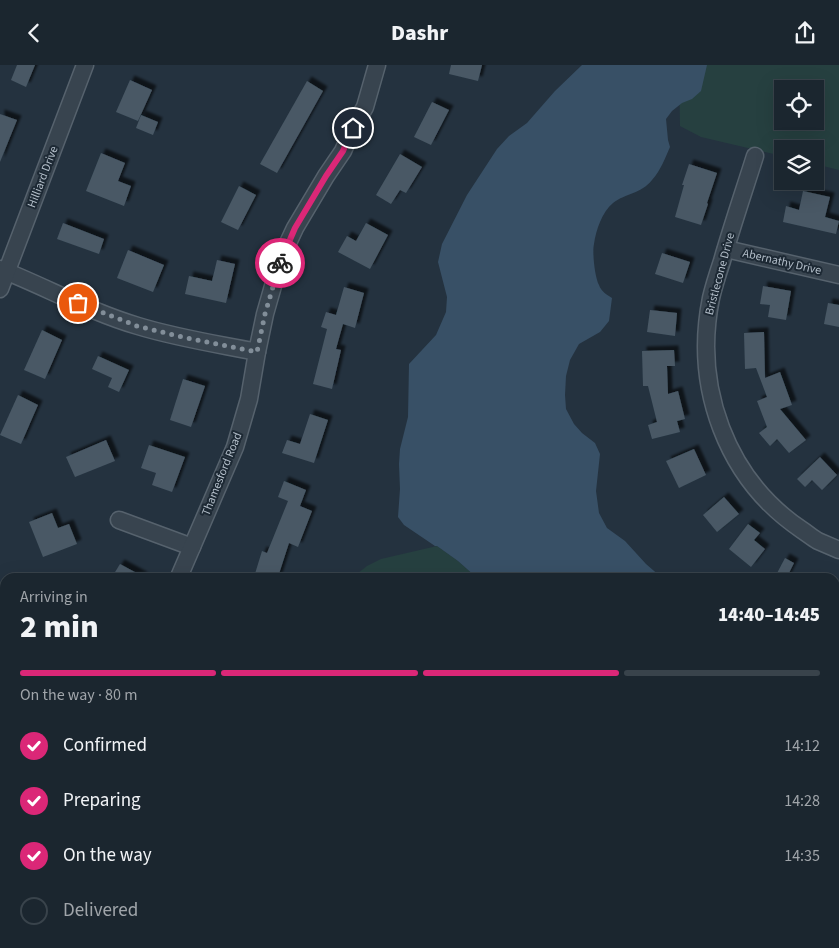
<!DOCTYPE html>
<meta charset="utf-8">
<style>
:root{--surface:#1b262f;--page:#242e37;--text:#f1f3f6;--muted:#a0a5aa;--line:#39434b;--accent:#db2777}
body{margin:0;font-family:"Source Sans 3",sans-serif;background:var(--page);color:var(--text);height:100vh;display:flex;flex-direction:column;font-size:19px;white-space:nowrap}
*{box-sizing:border-box;margin:0}
p{font-size:16px;color:var(--muted)}
.icon{flex:none;width:28px;height:28px;fill:none;stroke:currentColor;stroke-width:2;stroke-linecap:round;stroke-linejoin:round}
.map{position:relative;flex:1;overflow:hidden}
.panel{position:absolute;left:0px;top:508px;width:840px;height:376px;display:flex;flex-direction:column;background:var(--surface);border-radius:15px 15px 0 0;box-shadow:0 5px 20px #0002,0 0 0 1px var(--line)}
.panel>*{flex:none}
.fabs{position:absolute;left:774px;top:15px;display:grid;gap:10px}
.fabs a{display:grid;place-items:center;width:50px;height:50px;border-radius:0px;background:var(--surface);box-shadow:0 5px 20px #0002,0 0 0 1px var(--line);font-size:25px}
.pin{position:absolute;display:grid;place-items:center;width:42px;height:42px;color:#fff;margin:-21px;border:2px solid #fff;border-radius:50%;box-shadow:0 1px 5px #0007}
.courier{position:absolute;display:grid;place-items:center;width:50px;height:50px;margin:-25px;border:4px solid #db2777;border-radius:50%;background:#fff;color:#222;box-shadow:0 1px 6px #0007}
.overview em{font-style:normal;font-weight:800}
.overview div{display:flex;flex-direction:column-reverse}
.overview{display:flex;align-items:center;justify-content:space-between;height:85px;padding:0 20px}
h1{font-size:32px;font-weight:800;line-height:38px}
.bar{display:grid;grid-template-columns:repeat(4,1fr);gap:8px 5px;align-content:center;height:60px;padding:0 20px}
.bar i{height:6px;border-radius:4px;background:var(--line)}
.bar .active{background:var(--accent)}
.bar p{grid-column:span 4}
ol{padding:0 20px;list-style:none}
li{display:flex;align-items:center;gap:15px;height:55px}
li p{margin-inline-start:auto}
li .icon{padding:5px;border-radius:50%;background:var(--accent);color:#fff;stroke-width:4}
li:last-child{color:var(--muted)}
li i{width:28px;height:28px;border:2px solid var(--line);border-radius:50%}
header{display:flex;justify-content:space-between;align-items:center;height:65px;padding:0 20px;background:var(--surface);font-size:22px;font-weight:800}
.map>svg:first-child{display:block}
</style>
<header><svg class="icon" aria-label="back" viewBox="0 0 24 24"><path d="M15 5l-7 7 7 7"/></svg>Dashr<svg class="icon" aria-label="share" viewBox="0 0 24 24"><path d="M12 15V3M7 8l5-5 5 5M5 13v7h14v-7"/></svg></header>
<div class="map">
<svg width="839" height="883" viewBox="0 0 839 883">
<defs>
<filter id="shadow"><feDropShadow dx="4.5" dy="-4.5" stdDeviation="1" flood-color="#0009"/></filter>
</defs>
<rect width="100%" height="100%" fill="#24323f"/>
<g fill="#264040" fill-rule="evenodd">
<path d="M 679,0 L 839,0 L 839,105 L 815,99 L 815,84 L 782,84 L 782,91 L 701,72 L 680,61 ZM 782,24 L 815,24 L 815,56 L 782,56 Z"/>
<path d="M 437,481 L 458,496 L 476,512 L 353,512 L 367,501 L 381,494 Z"/>
</g>
<g fill="#385066">
<path d="M 582,0 L 707,0 L 701,26 L 692,34 L 682,38 L 672,46 L 666,54 L 668,75 L 670,82 C 665,93 661,105 652,115 C 641,129 626,128 613,138 C 602,147 596,165 594,179 C 592,187 595,213 599,220 C 601,226 607,230 612,233 L 609,256 L 600,267 L 579,279 L 570,295 L 566,311 L 565,330 L 566,344 L 574,359 L 582,368 L 595,378 L 600,389 L 596,426 L 599,448 L 607,463 L 625,476 L 646,499 L 661,512 L 476,512 L 458,496 L 437,481 L 435,481 L 404,460 L 398,452 L 400,424 L 399,399 L 400,384 L 408,352 L 409,299 L 436,270 L 446,247 L 447,232 L 438,197 L 442,179 L 467,130 L 497,84 L 509,71 L 527,58 L 555,26 Z"/>
<path d="M 835,563 L 839,565 L 839,619 L 835,619 Z"/>
<path d="M 154,879 L 324,879 L 324,883 L 151,883 Z"/>
<path d="M 698,879 L 792,879 L 793,883 L 705,883 Z"/>
</g>
<g fill="#485865" filter="url(#shadow)">
<path d="M 17,0 L 35,0 L 26,22 L 11,15 Z"/>
<path d="M 451,0 L 482,0 L 478,16 L 449,9 Z"/>
<path d="M 130,15 L 152,25 L 138,56 L 116,47 Z"/>
<path d="M 307,16 L 323,26 L 277,108 L 260,99 Z"/>
<path d="M 432,37 L 449,45 L 431,80 L 414,72 Z"/>
<path d="M 0,49 L 17,55 L 0,97 Z"/>
<path d="M 141,50 L 158,57 L 153,70 L 136,63 Z"/>
<path d="M 101,88 L 125,98 L 118,116 L 131,121 L 124,141 L 86,126 Z"/>
<path d="M 400,89 L 422,102 L 406,128 L 400,125 L 391,139 L 376,130 Z"/>
<path d="M 689,99 L 717,108 L 707,138 L 708,139 L 701,160 L 675,152 L 684,120 L 682,120 Z"/>
<path d="M 239,121 L 256,130 L 238,165 L 221,157 Z"/>
<path d="M 803,126 L 830,132 L 825,152 L 839,156 L 836,169 L 783,157 L 786,141 L 799,145 Z"/>
<path d="M 63,158 L 104,174 L 99,189 L 57,174 Z"/>
<path d="M 366,158 L 388,170 L 370,204 L 338,187 L 347,171 L 356,176 Z"/>
<path d="M 128,185 L 164,200 L 153,227 L 117,213 Z"/>
<path d="M 662,188 L 690,197 L 683,218 L 655,209 Z"/>
<path d="M 217,195 L 235,199 L 226,238 L 185,229 L 189,211 L 212,216 Z"/>
<path d="M 763,221 L 791,226 L 786,255 L 768,252 L 770,240 L 760,239 Z"/>
<path d="M 344,222 L 364,228 L 355,263 L 343,259 L 336,284 L 341,285 L 332,324 L 313,319 L 327,264 L 321,262 L 326,247 L 336,250 Z"/>
<path d="M 828,238 L 839,240 L 839,262 L 824,259 Z"/>
<path d="M 650,245 L 677,248 L 675,271 L 647,267 Z"/>
<path d="M 42,265 L 62,275 L 45,314 L 24,305 Z"/>
<path d="M 764,267 L 765,313 L 780,307 L 792,340 L 780,344 L 806,375 L 789,388 L 777,374 L 770,381 L 759,368 L 767,362 L 757,336 L 767,332 L 756,303 L 745,304 L 744,268 Z"/>
<path d="M 674,285 L 675,301 L 667,301 L 668,329 L 678,326 L 685,354 L 677,356 L 680,367 L 652,374 L 648,360 L 657,357 L 648,321 L 643,321 L 642,286 Z"/>
<path d="M 98,291 L 129,305 L 119,327 L 108,322 L 112,313 L 92,304 Z"/>
<path d="M 183,314 L 205,321 L 191,362 L 170,355 Z"/>
<path d="M 18,330 L 38,340 L 21,379 L 0,370 Z"/>
<path d="M 310,349 L 328,355 L 314,398 L 282,388 L 287,375 L 300,379 Z"/>
<path d="M 106,375 L 115,396 L 75,412 L 66,392 Z"/>
<path d="M 149,380 L 185,392 L 172,427 L 152,420 L 156,408 L 141,403 Z"/>
<path d="M 694,384 L 706,410 L 679,423 L 666,396 Z"/>
<path d="M 820,392 L 837,410 L 822,425 L 812,415 L 805,422 L 797,414 Z"/>
<path d="M 284,416 L 306,425 L 300,441 L 312,446 L 298,482 L 289,478 L 278,512 L 254,512 L 262,486 L 267,488 L 288,436 L 278,432 Z"/>
<path d="M 724,432 L 739,449 L 717,467 L 703,450 Z"/>
<path d="M 52,448 L 58,463 L 69,459 L 77,479 L 43,492 L 29,457 Z"/>
<path d="M 748,459 L 760,468 L 754,475 L 765,484 L 751,502 L 729,484 Z"/>
<path d="M 785,493 L 794,498 L 787,512 L 775,512 Z"/>
<path d="M 120,499 L 144,512 L 112,512 Z"/>
</g>
<g fill="none" stroke-linecap="round" stroke-linejoin="round">
<g stroke="#56626d" stroke-width="19">
<g id="minor">
<path d="M 755,91 C 744,126 732,161 722,196 C 718,208 714,220 711,233 C 693,322 726,414 802,465 C 808,469 813,473 818,476 C 825,479 832,482 839,485"/>
<path d="M 726,184 L 839,210"/>
<path d="M 0,204 C 46,222 90,247 138,261 C 177,273 217,279 257,287"/>
<path d="M 0,224 L 85,0"/>
<path d="M 119,455 L 192,482"/>
<path d="M 179,512 L 235,382 L 249,334 L 257,287 L 265,249 L 281,193 L 295,163 L 326,111 L 343,86 L 353,63 L 365,42 L 377,0"/>
<path d="M 835,717 L 839,718"/>
<path d="M 0,867 L 5,863"/>
<path d="M 466,883 L 468,879"/>
</g>
</g>
<use href="#minor" stroke="#38444f" stroke-width="16"/>
</g>
<g fill="none" stroke-linecap="round" stroke-linejoin="round">
<path stroke="#828e99" stroke-width="5" stroke-dasharray="0 9" d="M 78,238 L 137,261 L 182,272 L 257,287 L 265,249 L 280,198"/>
<path stroke="#db2777" stroke-width="6" d="M 280,198 L 295,163 L 326,111 L 343,86 L 353,63"/>
</g>
<g text-anchor="middle" dominant-baseline="central" stroke-width="4" stroke-linejoin="round" paint-order="stroke">
<g font-size="12" fill="#b4bfca" stroke="#1d2934">
<text transform="translate(43 112) rotate(-69)">Hilliard Drive</text>
<text transform="translate(782 197) rotate(13)">Abernathy Drive</text>
<text transform="translate(720 209) rotate(-75)">Bristlecone Drive</text>
<text transform="translate(222 409) rotate(-68)">Thamesford Road</text>
</g>
</g>
</svg>
<div class="fabs">
<a><svg class="icon" aria-label="locate" viewBox="0 0 24 24"><circle cx="12" cy="12" r="6"/><path d="M12 2v4M12 18v4M2 12h4M18 12h4"/></svg></a>
<a><svg class="icon" aria-label="layers" viewBox="0 0 24 24"><path d="M12 4l9 5-9 5-9-5zM3 14l9 5 9-5"/></svg></a>
</div>
<div class="pin" style="left:78px;top:238px;background:#ea580c"><svg class="icon" aria-label="bag" viewBox="0 0 24 24"><path d="M5 8h14l-1 12H6zM9 8a3 3 0 0 1 6 0"/></svg></div>
<div class="pin" style="left:353px;top:63px;background:#1f2937"><svg class="icon" aria-label="home" viewBox="0 0 24 24"><path d="M3 11l9-7 9 7M6 9v11h12V9"/></svg></div>
<div class="courier" style="left:280px;top:198px"><svg class="icon" aria-label="bike" viewBox="0 0 24 24"><circle cx="6" cy="16" r="4"/><circle cx="18" cy="16" r="4"/><path d="M6 16l4-8h5l3 8M10 8l3 8H6M13 5h3"/></svg></div>
<section class="panel">
<div class="overview"><div><h1>2 min</h1><p>Arriving in</p></div><em>14:40–14:45</em></div>
<div class="bar"><i class="active"></i><i class="active"></i><i class="active"></i><i></i><p>On the way · 80 m</p></div>
<ol>
<li><svg class="icon" aria-label="check" viewBox="0 0 24 24"><path d="M5 12l5 5 9-10"/></svg>Confirmed<p>14:12</p></li>
<li><svg class="icon" aria-label="check" viewBox="0 0 24 24"><path d="M5 12l5 5 9-10"/></svg>Preparing<p>14:28</p></li>
<li><svg class="icon" aria-label="check" viewBox="0 0 24 24"><path d="M5 12l5 5 9-10"/></svg>On the way<p>14:35</p></li>
<li><i></i>Delivered</li>
</ol>
</section>
</div>
